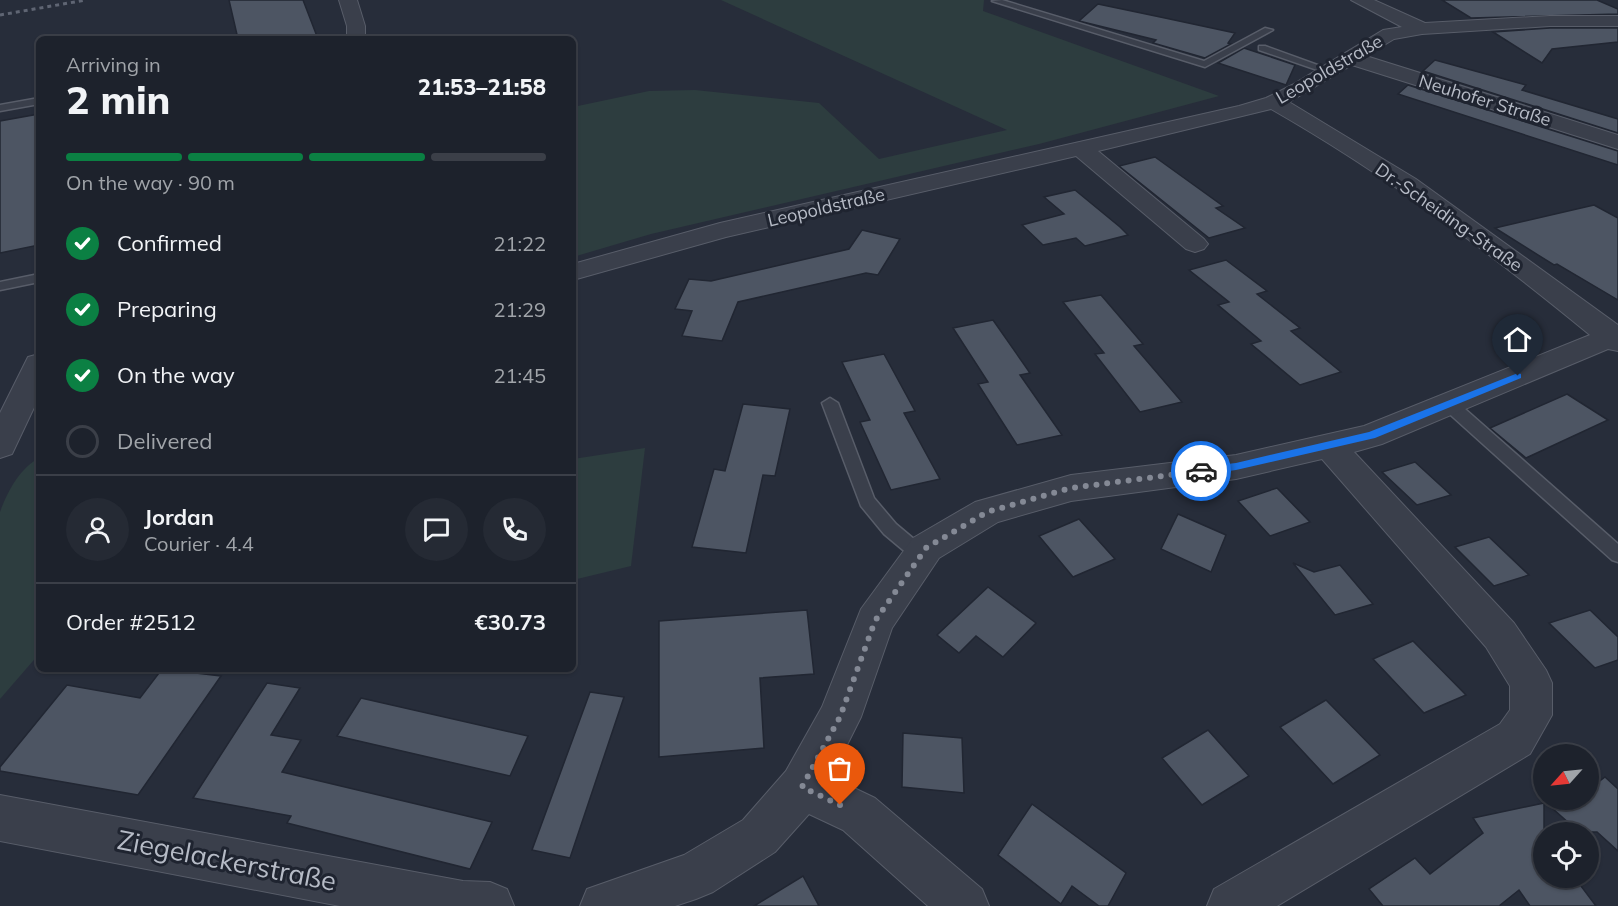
<!DOCTYPE html>
<meta charset="utf-8">
<style>
:root{--surface:#1d222c;--page:#252a34;--text:#f1f3f6;--muted:#a0a4a9;--line:#3b3f48;--accent:#0b8043}
body{margin:0;font-family:Mulish,sans-serif;background:var(--page);color:var(--text);height:100vh;display:flex;flex-direction:column;font-size:22px;white-space:nowrap}
*{box-sizing:border-box;margin:0}
p{font-size:20px;color:var(--muted)}
.icon{flex:none;width:33px;height:33px;fill:none;stroke:currentColor;stroke-width:2;stroke-linecap:round;stroke-linejoin:round}
.map{position:relative;flex:1;overflow:hidden}
.details{position:absolute;left:36px;top:36px;width:540px;height:636px;display:flex;flex-direction:column;background:var(--surface);border-radius:9px;box-shadow:0 2px 4px #0004,0 0 0 2px var(--line)}
.details>*{flex:none}
.needle{width:39px;rotate:243deg}
.tools{position:absolute;left:1533px;top:744px;display:grid;gap:12px}
.tools a{display:grid;place-items:center;width:66px;height:66px;border-radius:50%;background:var(--surface);box-shadow:0 2px 4px #0004,0 0 0 2px var(--line);font-size:30px}
.pin{position:absolute;display:grid;place-items:center;width:51px;height:51px;color:#fff;margin:-62px -26px;border-radius:50% 50% 50% 0;rotate:-45deg;box-shadow:0 0 6px #0007}
.pin .icon{rotate:45deg}
.courier{position:absolute;display:grid;place-items:center;width:60px;height:60px;margin:-30px;border:4px solid #1a73e8;border-radius:50%;background:#fff;color:#222;box-shadow:0 2px 8px #0007}
.overview em{font-style:normal;font-weight:800}
.overview div{display:flex;flex-direction:column-reverse}
.overview{display:flex;align-items:center;justify-content:space-between;height:102px;padding:0 30px}
h1{font-size:39px;font-weight:800;line-height:45px}
.bar{display:grid;grid-template-columns:repeat(4,1fr);gap:9px 6px;align-content:center;height:72px;padding:0 30px}
.bar i{height:8px;border-radius:4px;background:var(--line)}
.bar .current{background:var(--accent)}
.bar p{grid-column:span 4}
.line{display:flex;align-items:center;gap:15px;padding:0 30px;border-top:2px solid var(--line)}
.line div{flex:1}
.round{display:grid;place-items:center;flex:none;width:63px;height:63px;border-radius:32px;background:var(--page)}
ol{padding:0 30px;list-style:none}
li{display:flex;align-items:center;gap:18px;height:66px}
li p{margin-inline-start:auto}
li .icon{padding:6px;border-radius:50%;background:var(--accent);color:#fff;stroke-width:4}
li:last-child{color:var(--muted)}
li i{width:33px;height:33px;border:3px solid var(--line);border-radius:50%}
.map>svg:first-child{display:block}
</style>
<div class="map">
<svg width="1618" height="906" viewBox="0 0 1618 906">
<rect width="100%" height="100%" fill="#272d3a"/>
<g fill="#2d3d3f">
<path d="M 721,0 L 984,0 L 983,11 L 1219,96 L 1039,144 L 651,234 L 573,257 L 573,107 L 649,91 L 695,90 L 819,103 L 879,159 L 1007,130 Z"/>
<path d="M 645,448 L 631,566 L 573,580 L 573,459 Z"/>
<path d="M 39,458 L 39,654 L 0,699 L 0,512 C 7,492 20,468 39,458 Z"/>
</g>
<g fill="#4d5563" stroke="#212632" stroke-width="1.5">
<path d="M 229,0 L 303,0 L 318,39 L 238,39 Z"/>
<path d="M 1442,0 L 1597,0 L 1618,9 L 1618,14 L 1471,18 Z"/>
<path d="M 1098,4 L 1165,18 L 1235,33 L 1228,43 L 1231,44 L 1205,58 L 1153,43 L 1156,40 L 1079,21 Z"/>
<path d="M 1550,28 L 1618,28 L 1618,42 L 1552,49 L 1542,63 L 1493,32 Z"/>
<path d="M 1244,48 L 1295,65 L 1286,85 L 1218,63 Z"/>
<path d="M 1435,60 L 1526,85 L 1522,90 L 1618,119 L 1618,133 L 1423,71 Z"/>
<path d="M 1408,85 L 1618,151 L 1618,165 L 1398,94 Z"/>
<path d="M 39,114 L 39,245 L 0,253 L 0,121 Z"/>
<path d="M 1155,157 L 1223,206 L 1216,208 L 1245,228 L 1209,238 L 1119,166 Z"/>
<path d="M 1075,190 L 1120,227 L 1128,235 L 1085,246 L 1076,238 L 1043,245 L 1022,225 L 1064,214 L 1044,197 Z"/>
<path d="M 1594,205 L 1618,218 L 1618,300 L 1557,264 L 1554,265 L 1495,228 Z"/>
<path d="M 862,230 L 900,239 L 878,275 L 866,273 L 738,302 L 722,341 L 682,336 L 692,311 L 675,309 L 689,279 L 711,281 L 849,249 Z"/>
<path d="M 1226,260 L 1267,291 L 1257,294 L 1300,328 L 1291,331 L 1341,372 L 1300,385 L 1251,344 L 1261,341 L 1218,305 L 1229,302 L 1189,270 Z"/>
<path d="M 1101,295 L 1143,344 L 1134,346 L 1182,402 L 1140,412 L 1095,354 L 1104,353 L 1063,302 Z"/>
<path d="M 993,320 L 1030,373 L 1020,375 L 1062,435 L 1017,445 L 978,384 L 988,382 L 953,328 Z"/>
<path d="M 884,354 L 915,411 L 904,413 L 940,479 L 891,490 L 860,422 L 870,420 L 842,362 Z"/>
<path d="M 1567,394 L 1608,420 L 1526,458 L 1490,428 Z"/>
<path d="M 743,404 L 790,409 L 775,476 L 763,475 L 746,553 L 692,547 L 714,469 L 725,471 Z"/>
<path d="M 1415,462 L 1451,495 L 1417,505 L 1382,472 Z"/>
<path d="M 1277,488 L 1310,522 L 1270,536 L 1238,501 Z"/>
<path d="M 1178,514 L 1226,535 L 1211,572 L 1161,549 Z"/>
<path d="M 1079,519 L 1115,559 L 1073,577 L 1039,536 Z"/>
<path d="M 1489,537 L 1529,575 L 1494,586 L 1455,547 Z"/>
<path d="M 1293,563 L 1314,572 L 1340,565 L 1373,604 L 1335,615 Z"/>
<path d="M 988,587 L 1036,623 L 1003,657 L 976,636 L 959,653 L 937,635 Z"/>
<path d="M 807,610 L 814,674 L 760,678 L 764,748 L 659,757 L 659,621 Z"/>
<path d="M 1590,610 L 1618,637 L 1618,660 L 1595,668 L 1549,623 Z"/>
<path d="M 1413,641 L 1466,695 L 1424,713 L 1373,659 Z"/>
<path d="M 162,669 L 221,676 L 138,795 L 0,771 L 0,767 L 67,685 L 140,698 Z"/>
<path d="M 267,683 L 300,688 L 271,735 L 301,740 L 282,772 L 492,822 L 470,869 L 287,823 L 291,816 L 193,798 Z"/>
<path d="M 590,692 L 624,697 L 570,858 L 532,850 Z"/>
<path d="M 361,698 L 528,736 L 510,776 L 337,736 Z"/>
<path d="M 1326,700 L 1380,755 L 1333,784 L 1280,727 Z"/>
<path d="M 1208,730 L 1249,776 L 1202,805 L 1162,758 Z"/>
<path d="M 903,733 L 962,738 L 964,793 L 902,787 Z"/>
<path d="M 1605,777 L 1618,789 L 1618,851 L 1597,832 L 1579,832 L 1543,800 L 1588,800 L 1588,790 Z"/>
<path d="M 1544,803 L 1544,878 L 1575,878 L 1596,906 L 1530,906 L 1519,890 L 1499,906 L 1383,906 L 1369,889 L 1415,858 L 1430,874 L 1483,833 L 1473,818 Z"/>
<path d="M 1032,804 L 1126,873 L 1108,906 L 1099,906 L 1072,886 L 1061,904 L 998,855 Z"/>
<path d="M 803,876 L 819,906 L 754,906 Z"/>
</g>
<g fill="none" stroke-linecap="round" stroke-linejoin="round">
<g stroke="#585d69" stroke-width="3">
<g id="service">
<path d="M 1002,0 L 1204,61 L 1265,28 L 1273,30 L 1205,67 L 992,1 Z"/>
<path d="M 1259,46 L 1265,46 L 1334,71 L 1326,73 L 1259,50 Z"/>
<path d="M 39,98 L 39,104 L 0,111 L 0,105 Z"/>
<path d="M 39,274 L 39,282 L 0,290 L 0,282 Z"/>
<path d="M 830,398 L 838,403 L 874,498 L 896,524 L 927,550 L 930,555 L 927,560 L 921,562 L 915,560 L 884,534 L 861,506 L 822,403 Z"/>
<path d="M 1450,400 L 1456,401 L 1618,544 L 1618,562 L 1612,560 L 1444,409 L 1442,405 Z"/>
</g>
</g>
<g stroke="#585d69" stroke-width="2">
<g id="minor">
<path d="M 339,0 L 357,0 L 365,26 L 365,39 L 347,39 L 347,26 Z"/>
<path d="M 1351,0 L 1374,0 L 1425,23 L 1550,16 L 1618,16 L 1618,26 L 1550,26 L 1422,34 L 1394,39 L 1366,56 L 1618,135 L 1618,149 L 1352,65 L 1289,102 L 1416,179 L 1618,325 L 1618,351 L 1608,349 L 1382,444 L 1354,452 L 1514,623 L 1546,670 L 1552,683 L 1552,715 L 1530,754 L 1277,906 L 1207,906 L 1214,889 L 1500,724 L 1510,710 L 1510,686 L 1486,647 L 1322,459 L 1236,479 L 1071,501 L 998,522 L 939,558 L 892,628 L 861,717 L 831,777 L 875,798 L 982,889 L 989,906 L 928,906 L 843,830 L 809,814 L 775,852 L 713,892 L 696,899 L 675,906 L 580,906 L 587,889 L 684,855 L 743,820 L 786,771 L 822,707 L 861,609 L 908,545 L 913,538 L 975,502 L 1071,475 L 1236,455 L 1364,426 L 1590,335 C 1489,252 1385,174 1271,109 L 1098,151 L 1204,239 L 1208,244 L 1204,249 L 1195,252 L 1186,249 L 1076,156 L 726,237 L 573,280 L 573,264 L 720,223 L 1239,106 L 1266,98 L 1292,85 L 1383,30 L 1402,27 Z"/>
<path d="M 39,354 L 39,397 L 12,454 L 0,458 L 0,413 L 28,357 Z"/>
<path d="M 0,795 L 463,881 L 490,882 L 507,889 L 514,906 L 340,906 L 0,841 Z"/>
</g>
</g>
<use href="#service" fill="#3a3f4b" fill-rule="evenodd"/>
<use href="#minor" fill="#3a3f4b" fill-rule="evenodd"/>
<path stroke="#5f6573" stroke-width="3" stroke-dasharray="4 4" stroke-linecap="butt" d="M 0,15 L 86,0"/>
</g>
<path fill="#1a73e8" d="M 1518,373 L 1521,374 L 1521,378 L 1375,438 L 1236,470 L 1201,475 L 1196,471 L 1201,467 L 1236,463 L 1369,432 Z"/>
<g fill="none" stroke-linecap="round" stroke-linejoin="round">
<path stroke="#848995" stroke-width="6" stroke-dasharray="0 10.8" d="M 840,805 L 802,787 L 840,717 L 875,621 L 926,548 L 987,512 L 1071,488 L 1201,471"/>
</g>
<g text-anchor="middle" dominant-baseline="central" stroke-width="6" stroke-linejoin="round" paint-order="stroke">
<g font-size="18" fill="#b6bbc6" stroke="#1f2430">
<text transform="translate(1329 69) rotate(-30)">Leopoldstraße</text>
<text transform="translate(1485 100) rotate(17)">Neuhofer Straße</text>
<text transform="translate(826 207) rotate(-13)">Leopoldstraße</text>
<text transform="translate(1449 217) rotate(35)">Dr.-Scheiding-Straße</text>
</g>
<g font-size="27" fill="#b6bbc6" stroke="#1f2430">
<text transform="translate(227 860) rotate(11)">Ziegelackerstraße</text>
</g>
</g>
</svg>
<div class="tools">
<a><svg class="needle" viewBox="-14 -14 28 28"><path d="M0-13l5 13h-10z" fill="#e53935"/><path d="M0 13l5-13h-10z" fill="#a0a4a9"/></svg></a>
<a><svg class="icon" aria-label="locate" viewBox="0 0 24 24"><circle cx="12" cy="12" r="6"/><path d="M12 2v4M12 18v4M2 12h4M18 12h4"/></svg></a>
</div>
<div class="pin" style="left:840px;top:805px;background:#ea580c"><svg class="icon" aria-label="bag" viewBox="0 0 24 24"><path d="M5 8h14l-1 12H6zM9 8a3 3 0 0 1 6 0"/></svg></div>
<div class="pin" style="left:1518px;top:376px;background:#1f2937"><svg class="icon" aria-label="home" viewBox="0 0 24 24"><path d="M3 11l9-7 9 7M6 9v11h12V9"/></svg></div>
<div class="courier" style="left:1201px;top:471px"><svg class="icon" aria-label="car" viewBox="0 0 24 24"><path d="M5 17H2v-5l4-1 3-4h7l3 4 3 1v5h-3M9 17h6M6 11h13"/><circle cx="7" cy="17" r="2"/><circle cx="17" cy="17" r="2"/></svg></div>
<section class="details">
<div class="overview"><div><h1>2 min</h1><p>Arriving in</p></div><em>21:53–21:58</em></div>
<div class="bar"><i class="current"></i><i class="current"></i><i class="current"></i><i></i><p>On the way · 90 m</p></div>
<ol>
<li><svg class="icon" aria-label="check" viewBox="0 0 24 24"><path d="M5 12l5 5 9-10"/></svg>Confirmed<p>21:22</p></li>
<li><svg class="icon" aria-label="check" viewBox="0 0 24 24"><path d="M5 12l5 5 9-10"/></svg>Preparing<p>21:29</p></li>
<li><svg class="icon" aria-label="check" viewBox="0 0 24 24"><path d="M5 12l5 5 9-10"/></svg>On the way<p>21:45</p></li>
<li><i></i>Delivered</li>
</ol>
<div class="line" style="height:108px"><a class="round"><svg class="icon" aria-label="person" viewBox="0 0 24 24"><circle cx="12" cy="8" r="4"/><path d="M4 21q1-7 8-7t8 7"/></svg></a><div><b>Jordan</b><p>Courier · 4.4</p></div><a class="round"><svg class="icon" aria-label="chat" viewBox="0 0 24 24"><path d="M4 5h16v11H9l-5 4z"/></svg></a><a class="round"><svg class="icon" aria-label="phone" viewBox="0 0 24 24"><path d="M5 4h4l2 5-3 2q2 4 5 5l2-3 5 2v4C11 20 4 13 5 4z"/></svg></a></div>
<div class="line" style="height:78px"><div>Order #2512</div><b>€30.73</b></div>
</section>
</div>
